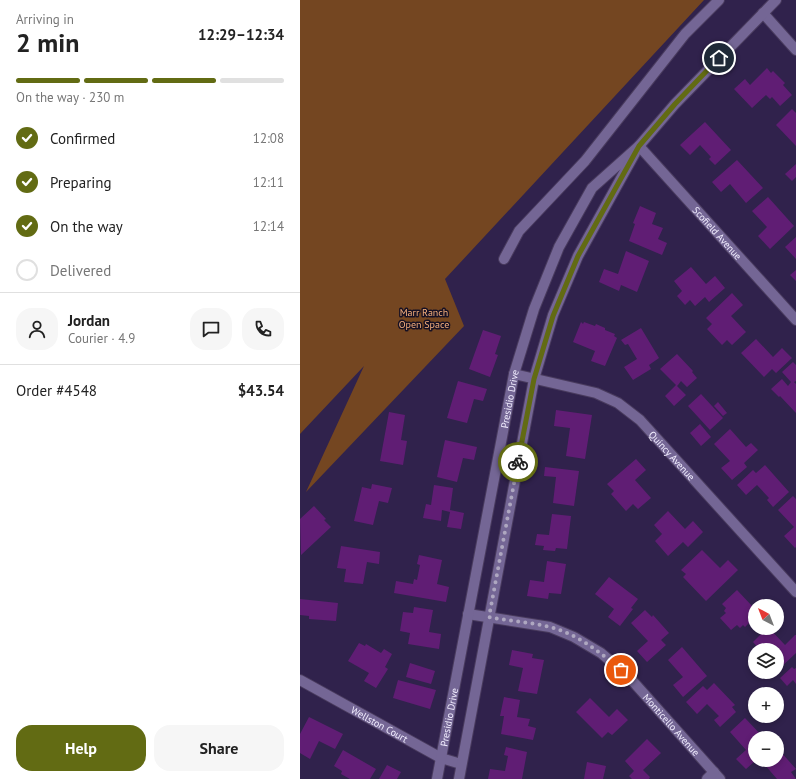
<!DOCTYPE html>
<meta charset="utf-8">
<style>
:root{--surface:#fff;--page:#f6f6f6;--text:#222;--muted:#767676;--line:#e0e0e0;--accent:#626b13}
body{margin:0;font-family:"PT Sans",sans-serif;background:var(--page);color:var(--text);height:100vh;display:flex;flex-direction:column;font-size:15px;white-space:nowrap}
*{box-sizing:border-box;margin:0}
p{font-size:13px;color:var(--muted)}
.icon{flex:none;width:22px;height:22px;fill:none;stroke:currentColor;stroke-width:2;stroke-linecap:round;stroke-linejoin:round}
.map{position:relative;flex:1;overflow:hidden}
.sheet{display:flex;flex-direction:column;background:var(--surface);width:300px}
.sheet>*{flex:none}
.needle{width:26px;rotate:318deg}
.tools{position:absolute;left:448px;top:599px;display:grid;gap:8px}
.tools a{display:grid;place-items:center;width:36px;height:36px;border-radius:50%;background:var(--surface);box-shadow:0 2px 6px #0003;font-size:20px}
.pin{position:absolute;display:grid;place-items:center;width:34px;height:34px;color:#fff;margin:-17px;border:2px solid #fff;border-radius:50%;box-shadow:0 1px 4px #0007}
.courier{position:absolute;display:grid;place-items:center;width:40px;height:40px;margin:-20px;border:3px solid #626b13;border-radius:50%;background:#fff;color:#222;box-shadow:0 1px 5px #0007}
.overview em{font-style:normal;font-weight:700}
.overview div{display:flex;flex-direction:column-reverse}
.overview{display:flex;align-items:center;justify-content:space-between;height:68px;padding:0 16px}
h1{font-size:26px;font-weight:700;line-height:30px}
.bar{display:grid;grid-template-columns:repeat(4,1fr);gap:6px 4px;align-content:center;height:48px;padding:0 16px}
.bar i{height:5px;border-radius:3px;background:var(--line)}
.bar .selected{background:var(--accent)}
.bar p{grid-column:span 4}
.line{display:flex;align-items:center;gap:10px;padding:0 16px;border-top:1px solid var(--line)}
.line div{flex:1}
.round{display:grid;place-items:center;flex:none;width:42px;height:42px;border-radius:16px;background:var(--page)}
ol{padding:0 16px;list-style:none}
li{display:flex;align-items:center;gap:12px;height:44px}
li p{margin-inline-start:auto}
li .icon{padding:4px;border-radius:50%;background:var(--accent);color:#fff;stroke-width:4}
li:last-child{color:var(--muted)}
li i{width:22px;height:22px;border:2px solid var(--line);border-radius:50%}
.action{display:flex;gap:8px;margin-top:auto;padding:8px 16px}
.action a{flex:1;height:46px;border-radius:16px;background:var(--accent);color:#fff;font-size:16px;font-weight:700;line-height:46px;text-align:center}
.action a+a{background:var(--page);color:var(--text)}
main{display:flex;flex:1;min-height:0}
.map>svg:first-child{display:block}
</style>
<main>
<section class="sheet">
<div class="overview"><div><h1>2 min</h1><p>Arriving in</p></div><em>12:29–12:34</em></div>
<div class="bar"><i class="selected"></i><i class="selected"></i><i class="selected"></i><i></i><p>On the way · 230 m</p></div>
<ol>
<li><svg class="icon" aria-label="check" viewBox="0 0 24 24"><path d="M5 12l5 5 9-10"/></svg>Confirmed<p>12:08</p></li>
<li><svg class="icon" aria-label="check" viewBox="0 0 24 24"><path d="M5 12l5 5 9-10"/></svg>Preparing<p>12:11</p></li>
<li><svg class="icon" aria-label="check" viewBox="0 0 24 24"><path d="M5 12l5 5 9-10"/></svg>On the way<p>12:14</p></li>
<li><i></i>Delivered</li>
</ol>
<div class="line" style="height:72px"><a class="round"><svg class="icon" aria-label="person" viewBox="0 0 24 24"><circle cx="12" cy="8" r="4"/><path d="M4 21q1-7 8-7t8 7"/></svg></a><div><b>Jordan</b><p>Courier · 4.9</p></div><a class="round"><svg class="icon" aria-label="chat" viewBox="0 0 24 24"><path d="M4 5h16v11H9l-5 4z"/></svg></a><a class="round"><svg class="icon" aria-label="phone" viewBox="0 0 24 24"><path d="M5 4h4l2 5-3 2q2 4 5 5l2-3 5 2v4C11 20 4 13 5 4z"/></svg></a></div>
<div class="line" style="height:52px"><div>Order #4548</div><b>$43.54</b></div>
<div class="action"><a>Help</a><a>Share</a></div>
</section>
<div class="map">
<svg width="496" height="779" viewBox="0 0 496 779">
<rect width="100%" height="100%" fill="#30224c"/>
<path fill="#744621" d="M 0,0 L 404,0 L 145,279 L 164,326 L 6,492 L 64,366 L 0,434 Z"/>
<g fill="#601d74">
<path d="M 467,68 L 471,73 L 473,71 L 485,83 L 483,85 L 492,95 L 480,106 L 472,97 L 470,99 L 466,95 L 452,108 L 434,89 L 445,79 L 450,85 Z"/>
<path d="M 492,109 L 496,113 L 496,146 L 476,125 Z"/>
<path d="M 405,122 L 431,150 L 415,165 L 409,159 L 411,157 L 400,145 L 390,155 L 380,145 Z"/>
<path d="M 437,160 L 463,188 L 446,203 L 430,184 L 421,192 L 412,182 Z"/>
<path d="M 496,164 L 496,177 L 492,181 L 485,174 Z"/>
<path d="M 468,197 L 494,226 L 470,249 L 458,236 L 467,227 L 452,211 Z"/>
<path d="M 340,206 L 356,213 L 352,224 L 363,228 L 358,239 L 367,243 L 362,255 L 329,241 L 335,224 L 333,223 Z"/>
<path d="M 496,237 L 496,259 L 485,247 Z"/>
<path d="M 326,251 L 349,261 L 337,292 L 321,285 L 319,291 L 299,282 L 304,269 L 318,274 Z"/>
<path d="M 391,267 L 406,284 L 415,276 L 425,288 L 409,302 L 405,297 L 395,306 L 390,300 L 385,305 L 377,296 L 382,291 L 374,281 Z"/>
<path d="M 496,270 L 496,281 L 490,275 Z"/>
<path d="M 432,293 L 443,305 L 431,316 L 446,332 L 432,345 L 427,340 L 422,345 L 407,329 L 412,324 L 406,318 Z"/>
<path d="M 281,322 L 283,324 L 284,322 L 295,326 L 296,324 L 305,328 L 305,330 L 315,334 L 314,336 L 317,338 L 305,366 L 291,361 L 295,351 L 273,342 Z"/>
<path d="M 341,328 L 359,358 L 349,365 L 351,369 L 333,380 L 324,367 L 337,359 L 328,344 L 325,345 L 321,340 Z"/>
<path d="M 183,330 L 201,336 L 195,354 L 198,355 L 190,377 L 169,369 Z"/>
<path d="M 456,339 L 473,357 L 482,348 L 492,358 L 476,373 L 472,369 L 464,377 L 441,353 Z"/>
<path d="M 377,354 L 393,371 L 392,372 L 397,378 L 387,387 L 381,381 L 378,385 L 377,386 L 386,395 L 374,406 L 365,396 L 376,385 L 360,369 Z"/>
<path d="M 493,362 L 496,365 L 496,381 L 494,382 L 496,384 L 496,413 L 480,396 L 479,397 L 471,389 L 482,379 L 488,386 L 491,382 L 482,372 Z"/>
<path d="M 158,381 L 187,389 L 183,401 L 174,399 L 167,423 L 147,418 Z"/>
<path d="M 401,394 L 423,418 L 410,430 L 388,406 Z"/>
<path d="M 418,402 L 427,413 L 423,416 L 414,406 Z"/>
<path d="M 256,410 L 292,415 L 285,459 L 266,456 L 270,428 L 254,426 Z"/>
<path d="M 89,412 L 105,415 L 101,440 L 107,441 L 103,465 L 80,461 Z"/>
<path d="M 400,424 L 411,437 L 401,446 L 390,433 Z"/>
<path d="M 430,429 L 446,447 L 451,443 L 458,450 L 444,463 L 447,467 L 432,480 L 421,468 L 430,461 L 414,444 Z"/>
<path d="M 145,440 L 177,447 L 174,460 L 163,458 L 157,482 L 137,477 Z"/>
<path d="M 336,459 L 346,470 L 335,480 L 351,498 L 338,509 L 333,504 L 326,511 L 311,494 L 314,491 L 307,484 Z"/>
<path d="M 465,465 L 489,492 L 473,507 L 467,500 L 469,498 L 457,485 L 446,495 L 437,485 L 453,470 L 456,473 Z"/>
<path d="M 245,467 L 279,471 L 274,506 L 253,503 L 256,477 L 244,476 Z"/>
<path d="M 72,484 L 92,488 L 88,503 L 79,501 L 73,525 L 54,521 L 62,487 L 71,489 Z"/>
<path d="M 134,485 L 153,488 L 150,510 L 164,513 L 161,529 L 147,527 L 150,512 L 142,510 L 141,521 L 123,518 L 126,504 L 131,505 Z"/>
<path d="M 493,496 L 496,499 L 496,547 L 495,548 L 484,536 L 494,527 L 478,510 Z"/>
<path d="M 14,506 L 26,519 L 24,520 L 31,527 L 1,555 L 0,519 Z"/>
<path d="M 368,511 L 385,529 L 393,521 L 403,532 L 388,547 L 383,542 L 368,556 L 355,541 L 362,534 L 354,525 Z"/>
<path d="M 252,514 L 271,516 L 267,549 L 256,548 L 255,551 L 243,550 L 244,546 L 235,545 L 237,534 L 249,535 Z"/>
<path d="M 41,546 L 80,552 L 79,564 L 67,562 L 63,584 L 44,582 L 46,569 L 37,568 Z"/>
<path d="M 402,550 L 420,568 L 428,560 L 438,570 L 406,601 L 383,577 L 386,574 L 381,570 Z"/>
<path d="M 119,555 L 142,560 L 137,584 L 149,587 L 146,602 L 94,593 L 96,581 L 113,584 L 114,579 L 117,580 L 120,565 L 117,564 Z"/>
<path d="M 247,561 L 266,564 L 261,594 L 249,593 L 248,599 L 227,596 L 230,580 L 244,582 Z"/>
<path d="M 309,577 L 338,599 L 331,608 L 333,609 L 320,626 L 308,617 L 314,609 L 295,594 Z"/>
<path d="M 437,590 L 453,607 L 461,599 L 468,606 L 455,606 L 455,623 L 452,620 L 445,627 L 443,625 L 440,628 L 437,625 L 431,630 L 420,618 L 426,613 L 424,611 L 426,608 L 422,604 Z"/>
<path d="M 0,599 L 38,603 L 36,621 L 9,619 L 9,616 L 0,615 Z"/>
<path d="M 114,607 L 133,610 L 129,632 L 141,634 L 139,649 L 108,644 L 110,633 L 100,631 L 103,612 L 113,613 Z"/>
<path d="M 345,610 L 352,617 L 353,615 L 369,633 L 361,640 L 366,645 L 347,662 L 337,651 L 348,641 L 331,623 Z"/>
<path d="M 467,628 L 469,628 L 485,645 L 495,635 L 496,635 L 496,653 L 479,669 L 477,667 L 477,650 L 460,650 L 453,642 Z"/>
<path d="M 59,643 L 65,646 L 66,644 L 81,653 L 84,649 L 92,654 L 85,667 L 88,669 L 76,688 L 64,681 L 69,673 L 48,661 Z"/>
<path d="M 382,647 L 407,676 L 383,697 L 373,685 L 383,677 L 368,660 Z"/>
<path d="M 212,650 L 233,654 L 232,658 L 244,660 L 237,694 L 218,691 L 223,668 L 209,665 Z"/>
<path d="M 110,663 L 135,671 L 131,684 L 106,677 Z"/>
<path d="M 492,667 L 494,669 L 496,668 L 496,684 L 493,680 L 487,686 L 480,678 Z"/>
<path d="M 98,680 L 136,690 L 130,709 L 93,698 Z"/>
<path d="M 414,683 L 435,705 L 432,707 L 436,712 L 420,727 L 414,720 L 419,716 L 407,704 L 397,714 L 386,702 L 403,686 L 407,690 Z"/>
<path d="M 204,697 L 220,700 L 217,717 L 230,719 L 228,726 L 236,728 L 233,740 L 201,734 L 204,716 L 200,716 Z"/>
<path d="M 290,698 L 309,717 L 317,709 L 328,720 L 312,735 L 308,732 L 302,738 L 276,712 Z"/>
<path d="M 9,717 L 43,734 L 35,749 L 19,741 L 10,759 L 0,753 L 0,734 Z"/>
<path d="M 445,718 L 464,738 L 455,738 L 455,761 L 446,769 L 436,759 L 446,750 L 430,732 Z"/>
<path d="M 347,739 L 361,753 L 343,770 L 350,777 L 349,779 L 332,779 L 329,776 L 334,771 L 325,761 Z"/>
<path d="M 206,747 L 227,752 L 222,779 L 188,779 L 190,769 L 205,771 L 208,756 L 204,755 Z"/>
<path d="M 43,750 L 76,769 L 70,779 L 50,779 L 41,774 L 42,771 L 34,766 Z"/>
<path d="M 480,751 L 496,769 L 491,772 L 496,779 L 477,779 L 464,764 L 469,760 L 477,760 L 477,753 Z"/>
<path d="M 287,762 L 306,766 L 303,779 L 284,779 Z"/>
<path d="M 87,765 L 101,772 L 97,779 L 79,779 Z"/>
</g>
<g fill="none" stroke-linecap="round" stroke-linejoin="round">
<g stroke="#493b5e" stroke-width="12">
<g id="minor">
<path d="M 463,13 L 496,50"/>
<path id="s1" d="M 339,146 L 496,320"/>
<path d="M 204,259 L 219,231 L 285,161 L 385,34 L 419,0"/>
<path id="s2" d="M 214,374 L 296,393 L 318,403 L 340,420 L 496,592"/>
<path id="s3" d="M 168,614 L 250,627 L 274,637 L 301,653 L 329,677 L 420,779"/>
<path id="s4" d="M 0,680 L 141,758 L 161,764"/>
<path id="s5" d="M 137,779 L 214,374 L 234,309 L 259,247 L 292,188 L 339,146 L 375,104 L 476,0"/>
<path d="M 159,779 L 234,379 L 253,315 L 278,256 L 335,153"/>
<path d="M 407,779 L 414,772"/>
</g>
</g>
<use href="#minor" stroke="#746695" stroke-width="10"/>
</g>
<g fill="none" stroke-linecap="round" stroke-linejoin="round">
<path stroke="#aea7c0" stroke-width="4" stroke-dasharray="0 7.2" d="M 218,462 L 189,617 C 209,621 230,622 250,627 C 277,634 300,652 321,670"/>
<path stroke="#626b13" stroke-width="5" d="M 218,462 L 234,379 L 253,316 L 278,256 L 339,146 L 375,104 L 419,58"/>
</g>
<g text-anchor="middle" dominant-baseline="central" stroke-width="3" stroke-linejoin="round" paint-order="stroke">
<g font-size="10" fill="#f2eeff" stroke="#161023">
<text stroke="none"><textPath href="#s1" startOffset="117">Scofield Avenue</textPath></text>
<text stroke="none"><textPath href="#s5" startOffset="387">Presidio Drive</textPath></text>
<text stroke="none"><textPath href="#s2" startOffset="184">Quincy Avenue</textPath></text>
<text stroke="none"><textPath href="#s5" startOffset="63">Presidio Drive</textPath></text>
<text stroke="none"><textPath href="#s4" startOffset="91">Wellston Court</textPath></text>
<text stroke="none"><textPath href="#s3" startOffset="241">Monticello Avenue</textPath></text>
</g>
<g font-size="10" fill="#f8b17d" stroke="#161023">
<text x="124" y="312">Marr Ranch<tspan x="124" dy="12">Open Space</tspan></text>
</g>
</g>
</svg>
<div class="tools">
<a><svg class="needle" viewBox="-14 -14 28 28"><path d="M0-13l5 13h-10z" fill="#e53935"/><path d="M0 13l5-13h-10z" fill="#767676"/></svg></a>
<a><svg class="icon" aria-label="layers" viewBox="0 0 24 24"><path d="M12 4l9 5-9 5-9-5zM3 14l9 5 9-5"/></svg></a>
<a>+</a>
<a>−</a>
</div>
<div class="pin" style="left:321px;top:670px;background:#ea580c"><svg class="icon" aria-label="bag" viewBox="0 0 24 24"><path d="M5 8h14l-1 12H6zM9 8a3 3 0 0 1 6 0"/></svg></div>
<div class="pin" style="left:419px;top:58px;background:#1f2937"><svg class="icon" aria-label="home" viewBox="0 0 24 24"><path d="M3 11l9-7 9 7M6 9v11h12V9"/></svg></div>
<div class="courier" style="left:218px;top:462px"><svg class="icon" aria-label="bike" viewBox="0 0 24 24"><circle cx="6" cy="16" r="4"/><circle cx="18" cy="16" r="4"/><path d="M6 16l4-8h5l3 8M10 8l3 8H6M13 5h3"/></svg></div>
</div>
</main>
